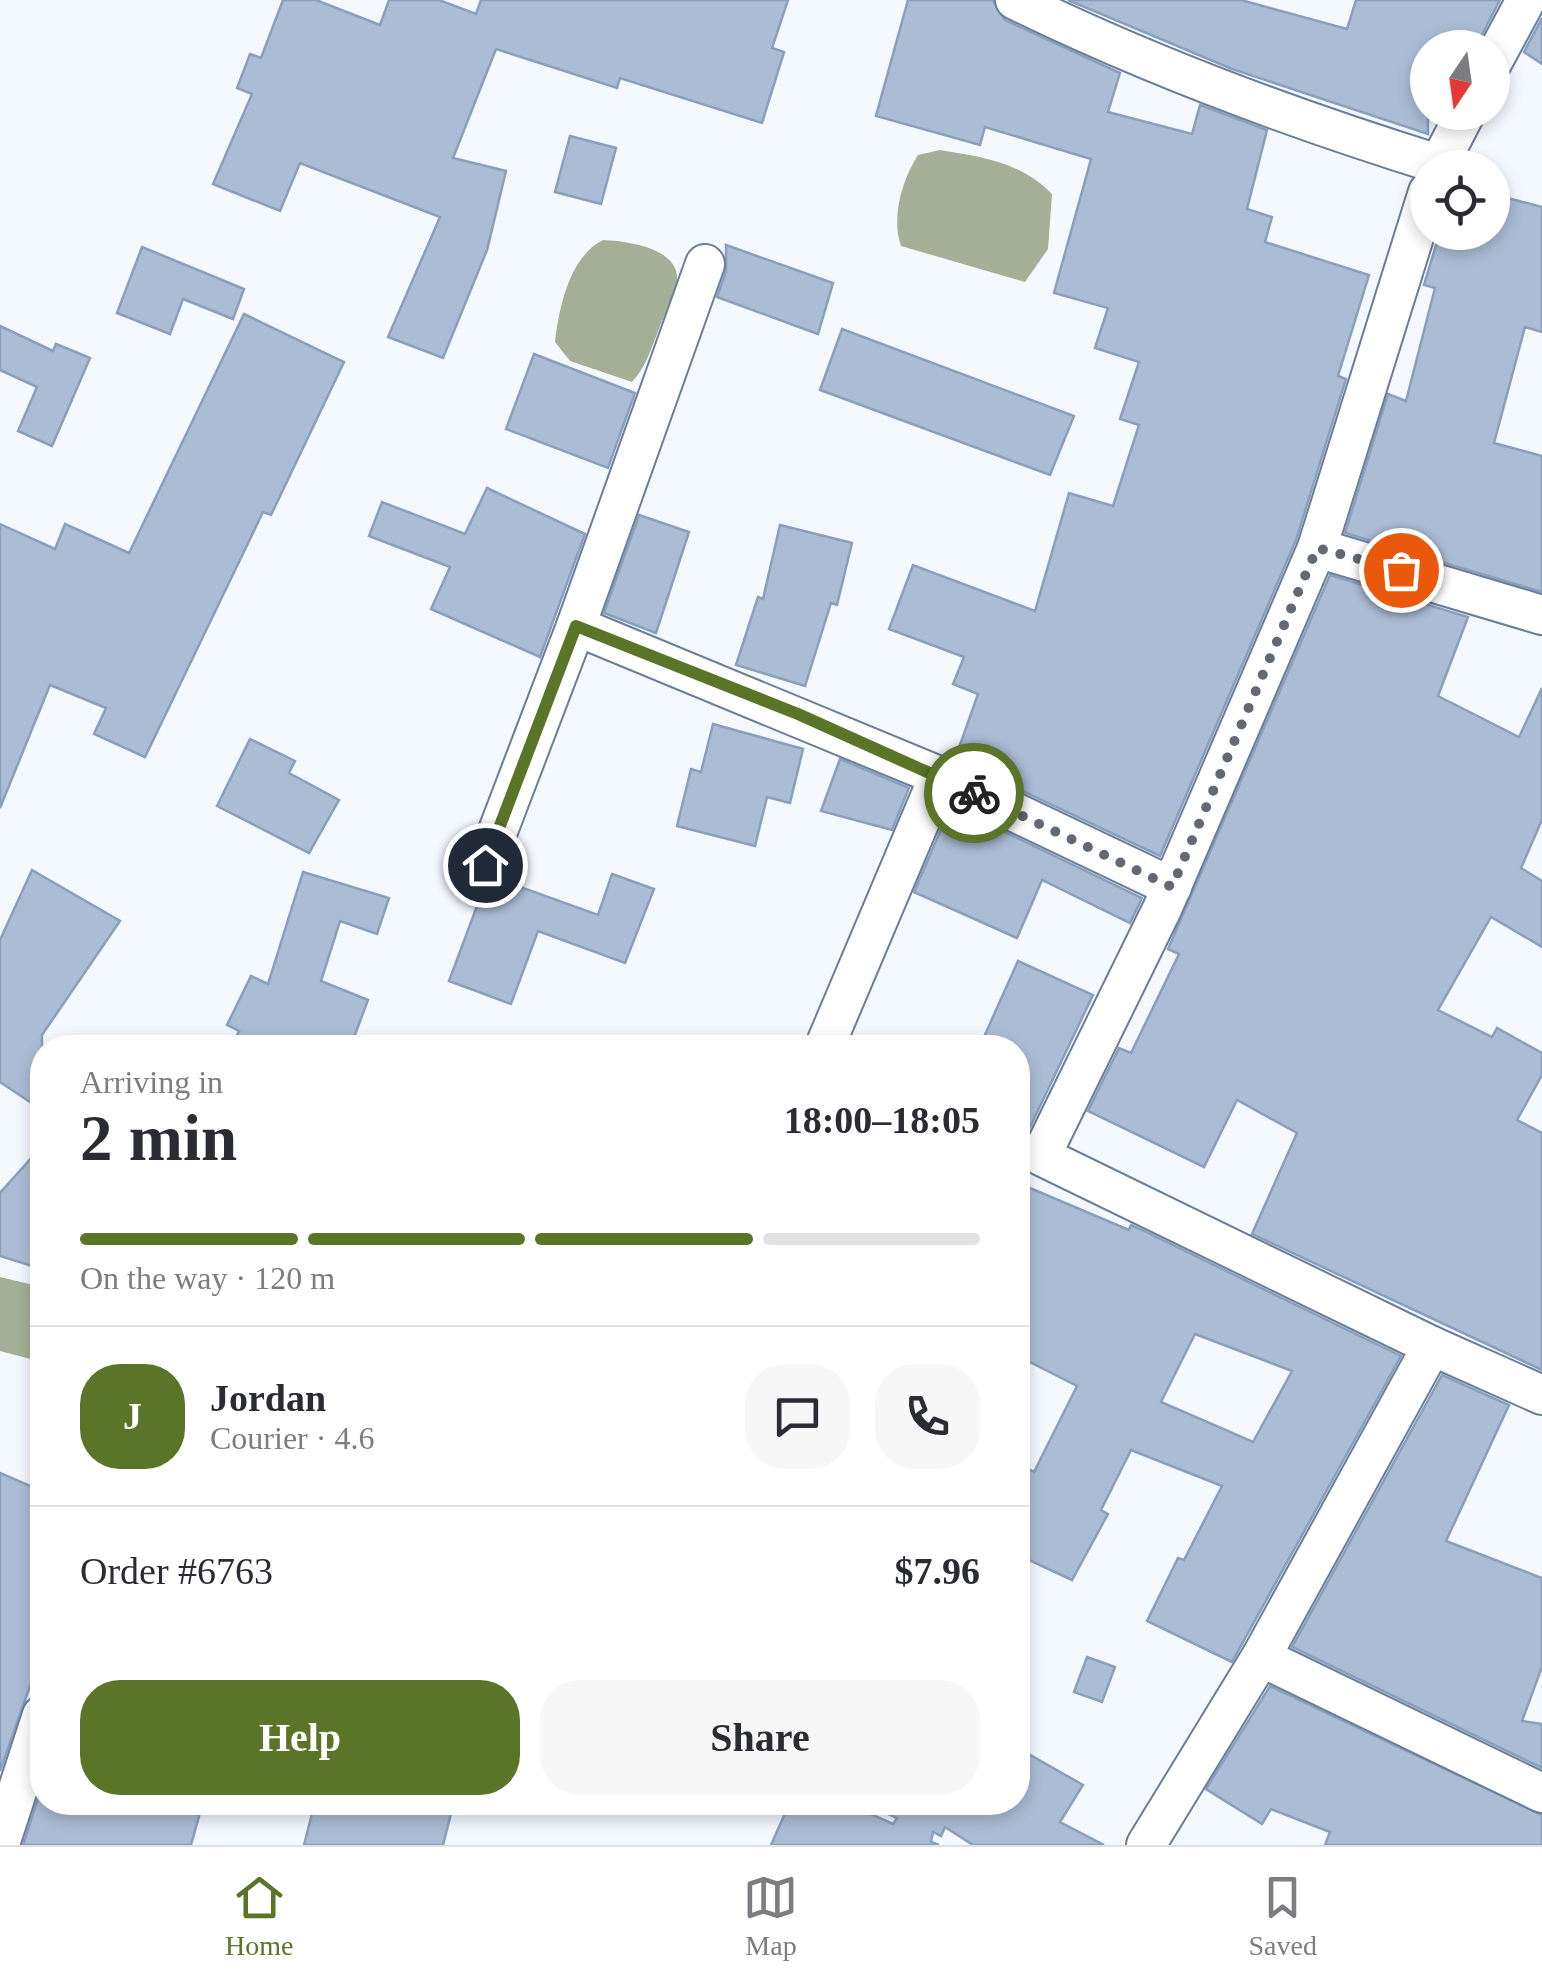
<!DOCTYPE html>
<meta charset="utf-8">
<style>
:root{--surface:#fff;--page:#f7f7f7;--text:#2b2b33;--muted:#7c7c81;--line:#e1e1e2;--accent:#5a7528}
body{margin:0;font-family:"Times New Roman",serif;background:var(--page);color:var(--text);height:100vh;display:flex;flex-direction:column;font-size:38px;white-space:nowrap}
*{box-sizing:border-box;margin:0}
p{font-size:32px;color:var(--muted)}
.icon{flex:none;width:55px;height:55px;fill:none;stroke:currentColor;stroke-width:2;stroke-linecap:round;stroke-linejoin:round}
.map{position:relative;flex:1;overflow:hidden}
.details{position:absolute;left:30px;top:1035px;width:1000px;height:780px;display:flex;flex-direction:column;background:var(--surface);border-radius:40px;box-shadow:0 5px 15px #0003}
.details>*{flex:none}
.needle{width:65px;rotate:193deg}
.controls{position:absolute;left:1410px;top:30px;display:grid;gap:20px}
.controls a{display:grid;place-items:center;width:100px;height:100px;border-radius:50%;background:var(--surface);box-shadow:0 5px 15px #0003;font-size:50px}
.pin{position:absolute;display:grid;place-items:center;width:85px;height:85px;color:#fff;margin:-42px;border:5px solid #fff;border-radius:50%;box-shadow:0 2px 10px #0007}
.courier{position:absolute;display:grid;place-items:center;width:100px;height:100px;margin:-50px;border:8px solid #5a7528;border-radius:50%;background:#fff;color:#222;box-shadow:0 2px 12px #0007}
.headline em{font-style:normal;font-weight:800}
.headline div{display:flex;flex-direction:column-reverse}
.headline{display:flex;align-items:center;justify-content:space-between;height:170px;padding:0 50px}
h1{font-size:65px;font-weight:800;line-height:75px}
.bar{display:grid;grid-template-columns:repeat(4,1fr);gap:15px 10px;align-content:center;height:120px;padding:0 50px}
.bar i{height:12px;border-radius:8px;background:var(--line)}
.bar .on{background:var(--accent)}
.bar p{grid-column:span 4}
.line{display:flex;align-items:center;gap:25px;padding:0 50px;border-top:2px solid var(--line)}
.line div{flex:1}
.round{display:grid;place-items:center;flex:none;width:105px;height:105px;border-radius:40px;background:var(--page)}
.cta{display:flex;gap:20px;margin-top:auto;padding:20px 50px}
.cta a{flex:1;height:115px;border-radius:40px;background:var(--accent);color:#fff;font-size:40px;font-weight:800;line-height:115px;text-align:center}
.cta a+a{background:var(--page);color:var(--text)}
.menu{display:flex;justify-content:space-around;align-items:center;height:140px;border-top:2px solid var(--line);background:var(--surface);font-size:28px;color:var(--muted)}
.menu a{display:grid;justify-items:center;gap:5px}
.menu .on{color:var(--accent)}
.map>svg:first-child{display:block}
</style>
<div class="map">
<svg width="1542" height="1845" viewBox="0 0 1542 1845">
<rect width="100%" height="100%" fill="#f4f9ff"/>
<g fill="#a4b095">
<path d="M 940,150 C 982,157 1021,162 1052,194 L 1048,249 L 1025,282 L 901,246 C 891,217 902,180 918,155 Z"/>
<path d="M 603,240 C 627,241 681,248 677,282 C 675,296 665,313 660,326 C 652,346 647,366 632,382 L 570,361 L 555,342 C 559,307 570,256 603,240 Z"/>
<path d="M 0,1277 L 42,1287 L 42,1362 L 0,1351 Z"/>
</g>
<g fill="#aabdd5" stroke="#899fbb" stroke-width="2.5" fill-rule="evenodd">
<path d="M 283,0 L 316,0 L 380,25 L 389,0 L 439,0 L 476,14 L 481,0 L 788,0 L 772,48 L 784,52 L 762,123 L 620,78 L 617,88 L 496,49 L 453,158 L 506,171 L 487,250 L 443,358 L 388,337 L 440,217 L 300,163 L 280,211 L 213,184 L 252,94 L 237,88 L 250,54 L 261,58 Z"/>
<path d="M 908,0 L 993,0 L 1005,20 L 1120,73 L 1108,112 L 1192,134 L 1200,105 L 1267,130 L 1247,209 L 1272,217 L 1265,242 L 1369,275 L 1338,376 L 1346,379 L 1296,540 L 1160,856 L 955,759 L 978,694 L 953,684 L 964,657 L 889,629 L 913,565 L 1035,611 L 1069,493 L 1113,506 L 1139,425 L 1120,419 L 1139,362 L 1095,348 L 1108,308 L 1054,293 L 1091,159 L 985,127 L 980,145 L 876,116 Z"/>
<path d="M 1068,0 L 1241,0 L 1347,29 L 1356,0 L 1500,0 L 1475,48 L 1428,48 L 1428,134 L 1232,69 Z"/>
<path d="M 1542,18 L 1542,64 L 1524,52 Z"/>
<path d="M 570,136 L 616,148 L 601,204 L 555,192 Z"/>
<path d="M 1492,194 L 1542,207 L 1542,332 L 1525,327 L 1494,443 L 1542,456 L 1542,592 L 1345,533 L 1388,394 L 1406,401 L 1435,288 L 1424,285 L 1440,232 L 1492,232 Z"/>
<path d="M 726,245 L 833,283 L 818,334 L 717,297 L 726,271 Z"/>
<path d="M 142,247 L 244,289 L 233,319 L 183,299 L 170,334 L 117,313 Z"/>
<path d="M 244,314 L 344,362 L 271,515 L 263,512 L 145,757 L 94,734 L 106,708 L 50,685 L 0,808 L 0,524 L 55,549 L 65,524 L 129,553 Z"/>
<path d="M 0,326 L 53,351 L 56,344 L 90,358 L 52,446 L 18,431 L 37,387 L 0,370 Z"/>
<path d="M 842,329 L 1074,416 L 1050,475 L 820,390 Z"/>
<path d="M 534,354 L 635,393 L 608,468 L 506,429 Z"/>
<path d="M 487,488 L 585,534 L 540,657 L 431,609 L 450,567 L 369,536 L 382,502 L 465,534 Z"/>
<path d="M 639,515 L 689,532 L 656,633 L 604,613 Z"/>
<path d="M 780,525 L 852,543 L 837,605 L 831,603 L 805,686 L 736,665 L 758,597 L 763,599 Z"/>
<path d="M 1330,575 L 1468,617 L 1438,696 L 1519,737 L 1542,688 L 1542,820 L 1521,868 L 1542,881 L 1542,947 L 1491,917 L 1438,1010 L 1492,1037 L 1497,1028 L 1542,1053 L 1542,1075 L 1517,1120 L 1542,1133 L 1542,1370 L 1252,1234 L 1297,1133 L 1237,1100 L 1204,1167 L 1088,1111 L 1119,1048 L 1131,1053 L 1179,954 L 1168,949 Z"/>
<path d="M 713,724 L 803,749 L 790,803 L 767,797 L 755,846 L 677,826 L 691,769 L 701,772 Z"/>
<path d="M 250,739 L 295,761 L 289,773 L 339,800 L 309,853 L 217,806 Z"/>
<path d="M 840,759 L 909,788 L 892,830 L 821,811 Z"/>
<path d="M 951,806 L 1142,898 L 1130,923 L 1042,880 L 1017,938 L 914,892 Z"/>
<path d="M 32,870 L 120,921 L 42,1035 L 42,1110 L 0,1082 L 0,940 Z"/>
<path d="M 303,872 L 389,898 L 377,934 L 340,921 L 321,981 L 368,1000 L 350,1048 L 231,1048 L 239,1031 L 227,1025 L 251,976 L 268,984 Z"/>
<path d="M 612,874 L 654,889 L 625,963 L 538,931 L 511,1004 L 449,981 L 483,890 L 495,895 L 501,880 L 598,915 Z"/>
<path d="M 1018,961 L 1093,995 L 1021,1146 L 1018,1172 L 1018,1048 L 979,1048 Z"/>
<path d="M 42,1146 L 42,1269 L 0,1256 L 0,1193 Z"/>
<path d="M 1018,1183 L 1129,1230 L 1131,1225 L 1142,1230 L 1401,1356 L 1232,1662 L 1147,1621 L 1178,1558 L 1184,1560 L 1222,1486 L 1131,1450 L 1101,1510 L 1108,1514 L 1072,1580 L 1018,1555 L 1018,1463 L 1034,1472 L 1077,1386 L 1018,1356 ZM 1195,1334 L 1292,1371 L 1253,1442 L 1161,1402 Z"/>
<path d="M 1442,1375 L 1509,1405 L 1446,1541 L 1542,1578 L 1542,1667 L 1522,1721 L 1542,1724 L 1542,1768 L 1292,1647 Z"/>
<path d="M 0,1473 L 42,1491 L 42,1652 L 0,1771 Z"/>
<path d="M 1087,1657 L 1115,1667 L 1102,1702 L 1074,1692 Z"/>
<path d="M 1270,1686 L 1542,1815 L 1542,1845 L 1325,1845 L 1330,1832 L 1271,1809 L 1262,1824 L 1206,1789 Z"/>
<path d="M 1018,1748 L 1083,1785 L 1060,1822 L 1104,1845 L 973,1845 L 945,1827 L 941,1836 L 933,1832 L 931,1842 L 939,1845 L 771,1845 L 790,1802 L 844,1802 L 893,1824 L 897,1818 L 863,1802 L 1018,1802 Z"/>
<path d="M 42,1786 L 42,1802 L 203,1802 L 191,1845 L 23,1845 Z"/>
<path d="M 315,1802 L 362,1802 L 400,1813 L 402,1802 L 454,1802 L 443,1845 L 304,1845 Z"/>
</g>
<g fill="none" stroke-linecap="round" stroke-linejoin="round">
<g stroke="#697e99" stroke-width="42">
<g id="street">
<path d="M 1015,0 C 1152,67 1293,119 1438,164"/>
<path d="M 1492,63 L 1526,0"/>
<path d="M 1437,168 L 1466,112"/>
<path d="M 1428,192 L 1317,548 L 1162,909 L 1041,1156 L 1432,1346 L 1542,1395"/>
<path d="M 1317,548 L 1542,615"/>
<path d="M 576,626 L 939,776 L 1172,887"/>
<path d="M 485,865 L 576,626 L 705,264"/>
<path d="M 824,1048 L 939,776"/>
<path d="M 1261,1657 L 1432,1346"/>
<path d="M 0,1844 L 42,1715"/>
<path d="M 1146,1845 L 1261,1657 L 1542,1793"/>
</g>
</g>
<use href="#street" stroke="#fff" stroke-width="38"/>
</g>
<g fill="none" stroke-linecap="round" stroke-linejoin="round">
<path stroke="#626973" stroke-width="10" stroke-dasharray="0 18" d="M 974,793 L 1172,887 L 1317,548 L 1401,570"/>
<path stroke="#5a7528" stroke-width="12" d="M 485,865 L 576,626 L 798,714 L 974,793"/>
</g>
</svg>
<div class="controls">
<a><svg class="needle" viewBox="-14 -14 28 28"><path d="M0-13l5 13h-10z" fill="#e53935"/><path d="M0 13l5-13h-10z" fill="#7c7c81"/></svg></a>
<a><svg class="icon" aria-label="locate" viewBox="0 0 24 24"><circle cx="12" cy="12" r="6"/><path d="M12 2v4M12 18v4M2 12h4M18 12h4"/></svg></a>
</div>
<div class="pin" style="left:1401px;top:570px;background:#ea580c"><svg class="icon" aria-label="bag" viewBox="0 0 24 24"><path d="M5 8h14l-1 12H6zM9 8a3 3 0 0 1 6 0"/></svg></div>
<div class="pin" style="left:485px;top:865px;background:#1f2937"><svg class="icon" aria-label="home" viewBox="0 0 24 24"><path d="M3 11l9-7 9 7M6 9v11h12V9"/></svg></div>
<div class="courier" style="left:974px;top:793px"><svg class="icon" aria-label="bike" viewBox="0 0 24 24"><circle cx="6" cy="16" r="4"/><circle cx="18" cy="16" r="4"/><path d="M6 16l4-8h5l3 8M10 8l3 8H6M13 5h3"/></svg></div>
<section class="details">
<div class="headline"><div><h1>2 min</h1><p>Arriving in</p></div><em>18:00–18:05</em></div>
<div class="bar"><i class="on"></i><i class="on"></i><i class="on"></i><i></i><p>On the way · 120 m</p></div>
<div class="line" style="height:180px"><b class="round" style="background:var(--accent);color:#fff">J</b><div><b>Jordan</b><p>Courier · 4.6</p></div><a class="round"><svg class="icon" aria-label="chat" viewBox="0 0 24 24"><path d="M4 5h16v11H9l-5 4z"/></svg></a><a class="round"><svg class="icon" aria-label="phone" viewBox="0 0 24 24"><path d="M5 4h4l2 5-3 2q2 4 5 5l2-3 5 2v4C11 20 4 13 5 4z"/></svg></a></div>
<div class="line" style="height:130px"><div>Order #6763</div><b>$7.96</b></div>
<div class="cta"><a>Help</a><a>Share</a></div>
</section>
</div>
<nav class="menu">
<a class="on"><svg class="icon" aria-label="home" viewBox="0 0 24 24"><path d="M3 11l9-7 9 7M6 9v11h12V9"/></svg>Home</a>
<a><svg class="icon" aria-label="map" viewBox="0 0 24 24"><path d="M3 6l6-2 6 2 6-2v14l-6 2-6-2-6 2zM9 4v14M15 6v14"/></svg>Map</a>
<a><svg class="icon" aria-label="saved" viewBox="0 0 24 24"><path d="M7 4h10v16l-5-4-5 4z"/></svg>Saved</a>
</nav>
